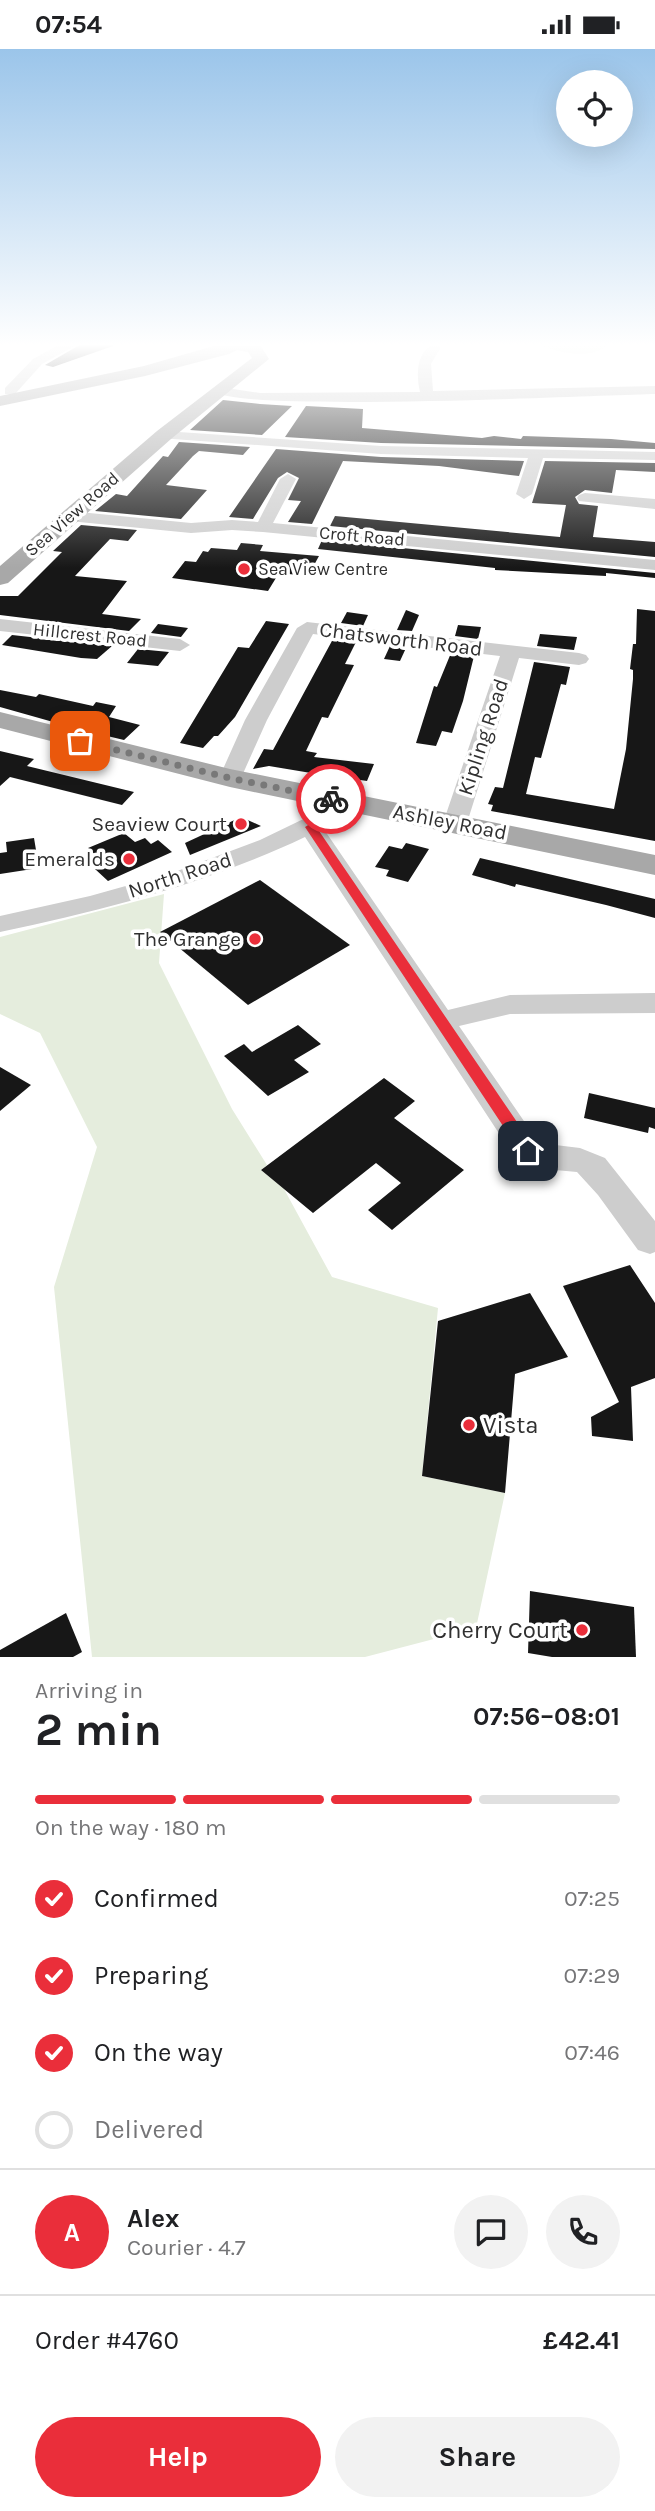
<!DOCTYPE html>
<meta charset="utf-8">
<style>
:root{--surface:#fff;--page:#f2f2f2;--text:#202124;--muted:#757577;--line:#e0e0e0;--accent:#ea2e3a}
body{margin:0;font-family:Karla,sans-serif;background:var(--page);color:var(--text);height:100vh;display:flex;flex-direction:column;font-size:26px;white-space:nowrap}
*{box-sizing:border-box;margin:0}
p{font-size:23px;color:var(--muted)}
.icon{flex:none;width:38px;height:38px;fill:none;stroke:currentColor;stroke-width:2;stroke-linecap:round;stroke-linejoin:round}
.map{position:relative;height:1608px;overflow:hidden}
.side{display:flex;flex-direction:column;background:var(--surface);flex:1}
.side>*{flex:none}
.controls{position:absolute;left:556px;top:21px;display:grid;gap:14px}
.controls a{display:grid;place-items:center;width:77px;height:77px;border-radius:50%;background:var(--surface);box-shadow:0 7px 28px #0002;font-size:35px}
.pin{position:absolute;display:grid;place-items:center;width:60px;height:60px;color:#fff;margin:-30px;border-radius:14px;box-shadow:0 4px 10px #0006}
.courier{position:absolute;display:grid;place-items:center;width:70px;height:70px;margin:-35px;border:5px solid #ea2e3a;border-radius:50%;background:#fff;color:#222;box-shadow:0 2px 9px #0007}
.headline em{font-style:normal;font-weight:700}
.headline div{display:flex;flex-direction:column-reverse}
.headline{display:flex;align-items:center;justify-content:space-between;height:119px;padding:0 35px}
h1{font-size:46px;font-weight:700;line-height:52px}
.bar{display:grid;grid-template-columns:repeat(4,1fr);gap:10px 7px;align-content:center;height:84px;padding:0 35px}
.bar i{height:9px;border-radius:5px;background:var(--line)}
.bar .active{background:var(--accent)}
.bar p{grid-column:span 4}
.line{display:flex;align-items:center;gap:18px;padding:0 35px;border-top:2px solid var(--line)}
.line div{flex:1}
.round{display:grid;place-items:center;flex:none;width:74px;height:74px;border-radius:37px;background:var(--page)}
ol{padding:0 35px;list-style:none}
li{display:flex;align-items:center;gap:21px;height:77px}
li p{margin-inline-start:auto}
li .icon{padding:7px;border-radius:50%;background:var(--accent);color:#fff;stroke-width:4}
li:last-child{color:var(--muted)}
li i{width:38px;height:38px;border:4px solid var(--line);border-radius:50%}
.primary-button{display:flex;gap:14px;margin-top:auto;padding:14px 35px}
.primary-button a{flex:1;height:80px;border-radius:42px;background:var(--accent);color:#fff;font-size:28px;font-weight:700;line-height:80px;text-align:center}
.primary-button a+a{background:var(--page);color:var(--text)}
.status{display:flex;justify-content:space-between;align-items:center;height:49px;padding:0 35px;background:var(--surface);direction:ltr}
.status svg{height:19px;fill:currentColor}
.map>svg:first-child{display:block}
</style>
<div class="status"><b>07:54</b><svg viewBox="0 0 49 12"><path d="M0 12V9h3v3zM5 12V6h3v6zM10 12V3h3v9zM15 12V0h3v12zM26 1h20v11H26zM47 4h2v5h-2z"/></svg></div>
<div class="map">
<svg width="655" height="1608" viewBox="0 0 655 1608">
<rect width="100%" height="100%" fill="#fff"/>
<g fill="#e5eddd">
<path d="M 531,294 L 607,294 L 607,297 C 585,313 555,301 531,294 Z"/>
<path d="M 164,845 L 159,914 L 232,1060 L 267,1116 L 261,1121 L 284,1140 L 332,1228 L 438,1259 L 422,1427 L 505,1444 L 476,1579 L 365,1608 L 92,1608 L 54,1238 L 97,1098 L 40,984 L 0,965 L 0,888 Z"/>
</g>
<g fill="#171717">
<path d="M 83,294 L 113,294 L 113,297 L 53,318 L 45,316 Z"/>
<path d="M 223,351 L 260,355 L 292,357 L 262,386 L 190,381 Z"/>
<path d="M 306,357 L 363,360 L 362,379 L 482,389 L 494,387 L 521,390 L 523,387 L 611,390 L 655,394 L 655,400 L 381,394 L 285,388 Z"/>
<path d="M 179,393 L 250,398 L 243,406 L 199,402 L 193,407 L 166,436 L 207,441 L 181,470 L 95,462 L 116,445 L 127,447 L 163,407 L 168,408 Z"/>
<path d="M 276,400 L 381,408 L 524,412 L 519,427 L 439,417 L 343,412 L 312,475 L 288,473 L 301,452 L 288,451 L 299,429 L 287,423 L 278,429 L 253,470 L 229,468 Z"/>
<path d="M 545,412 L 655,414 L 655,423 L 616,421 L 612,444 L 585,441 L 575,448 L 579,455 L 598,457 L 593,488 L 655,493 L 655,508 L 330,477 L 335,467 L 560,488 L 566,456 L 532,454 Z"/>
<path d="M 81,476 L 137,481 L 128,492 L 110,490 L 75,527 L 127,532 L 102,565 L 141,570 L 129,582 L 0,566 L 0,547 L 18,547 L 62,503 L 53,502 Z"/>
<path d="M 322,491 L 655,524 L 655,529 L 606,524 L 606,527 L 495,521 L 495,519 L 318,500 Z"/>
<path d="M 241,494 L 263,496 L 260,502 L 319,507 L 308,527 L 279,524 L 268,542 L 172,529 L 185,512 L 196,513 L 203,502 L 208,503 L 211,499 L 237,501 Z"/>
<path d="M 637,560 L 655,562 L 655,792 L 491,762 L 493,756 L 488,755 L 495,738 L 503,739 L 534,613 L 570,618 L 566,636 L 561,635 L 541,709 L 535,708 L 526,745 L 614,760 L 626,700 L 633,630 L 633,621 L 630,620 L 633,595 L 636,595 Z"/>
<path d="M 406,561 L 419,566 L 412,582 L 397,581 Z"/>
<path d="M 347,563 L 368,566 L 363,577 L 341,574 Z"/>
<path d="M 266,572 L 289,575 L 235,668 L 218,687 L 214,687 L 203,699 L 180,694 L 238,598 L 249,599 Z"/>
<path d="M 158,575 L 188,579 L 181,588 L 151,584 Z"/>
<path d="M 458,576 L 481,578 L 478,590 L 455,587 Z"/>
<path d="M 540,585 L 577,588 L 574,601 L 537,597 Z"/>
<path d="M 12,586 L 112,597 L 97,610 L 81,609 L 2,596 Z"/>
<path d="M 333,590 L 356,593 L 345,615 L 354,616 L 328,669 L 322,668 L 306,702 L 317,704 L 314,708 L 374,715 L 367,732 L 327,726 L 319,728 L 317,725 L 269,717 L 253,720 L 264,700 L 273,701 Z"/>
<path d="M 390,597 L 406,599 L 400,612 L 384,610 Z"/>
<path d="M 138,600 L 169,603 L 158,617 L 127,614 Z"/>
<path d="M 451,604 L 474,607 L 463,652 L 452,684 L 442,682 L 436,697 L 416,694 L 434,637 L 437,638 Z"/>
<path d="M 0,641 L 36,648 L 39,645 L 93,657 L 96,653 L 116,657 L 109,668 L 140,676 L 124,691 L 78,680 L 0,658 Z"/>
<path d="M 0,702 L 34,710 L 27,717 L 134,743 L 122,756 L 10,728 L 0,737 Z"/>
<path d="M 241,768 L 261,777 L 190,806 L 185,794 Z"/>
<path d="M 124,784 L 135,793 L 145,789 L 151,795 L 158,791 L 172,803 L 108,832 L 95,820 L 106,816 L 88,799 Z"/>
<path d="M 34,789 L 39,819 L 0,825 L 0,804 L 7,803 L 6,793 Z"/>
<path d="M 406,794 L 429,800 L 408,833 L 386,827 L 389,821 L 375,818 L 389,797 L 402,800 Z"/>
<path d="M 480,809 L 655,850 L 655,869 L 606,856 L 516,835 L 515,838 L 472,826 Z"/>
<path d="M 260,831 L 350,896 L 248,956 L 160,883 Z"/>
<path d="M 298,976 L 321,995 L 294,1011 L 309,1023 L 268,1047 L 224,1007 L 244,995 L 252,1003 Z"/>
<path d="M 0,1018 L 31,1036 L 0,1062 Z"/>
<path d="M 384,1029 L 415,1052 L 394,1069 L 464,1121 L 392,1181 L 368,1161 L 401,1134 L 376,1114 L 313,1164 L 261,1121 Z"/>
<path d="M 589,1044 L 655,1059 L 655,1080 L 649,1078 L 648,1084 L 584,1069 Z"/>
<path d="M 630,1216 L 655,1254 L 655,1329 L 631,1338 L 633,1392 L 592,1387 L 591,1368 L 619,1353 L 563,1237 Z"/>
<path d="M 530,1244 L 568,1308 L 515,1325 L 505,1444 L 422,1427 L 438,1272 Z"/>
<path d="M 530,1542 L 634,1558 L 636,1608 L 552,1608 L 528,1604 Z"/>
<path d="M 66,1564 L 82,1603 L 73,1608 L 0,1608 L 0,1601 Z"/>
</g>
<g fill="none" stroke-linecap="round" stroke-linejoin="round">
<g fill="#cdcdcd" fill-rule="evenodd">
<path d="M 62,294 L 80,294 L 42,315 L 15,345 L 5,345 L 5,339 L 33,310 Z"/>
<path d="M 435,294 L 441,298 L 431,315 L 433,342 L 655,337 L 655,345 C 597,346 238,364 213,342 L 220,338 L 260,344 L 420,343 C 416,325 416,303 435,294 Z"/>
<path d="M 164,382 L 381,397 L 655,403 L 655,411 L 543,409 L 532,445 L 524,450 L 516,445 L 528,409 L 381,405 L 159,389 L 157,386 L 159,383 Z"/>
<path d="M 288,425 L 296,430 L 273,474 L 655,511 L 655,521 L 263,483 L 232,481 L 191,484 L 69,472 L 61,467 L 69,462 L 191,474 L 232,471 L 258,473 L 280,430 Z"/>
<path d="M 585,444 L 655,450 L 655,460 L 579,452 L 577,449 L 579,446 Z"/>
<path d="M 0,570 L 180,590 L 190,596 L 180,602 L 0,582 Z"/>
<path d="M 307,573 L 579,604 L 586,606 L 589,610 L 586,614 L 579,616 L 519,609 L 467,774 L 463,779 L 447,779 L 443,774 L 500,607 L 313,585 L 267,671 L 241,729 L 238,734 L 222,734 L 219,729 L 245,671 L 297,579 Z"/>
<path d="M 351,747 L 359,749 L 363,754 L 359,759 L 323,779 L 448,961 L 510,946 L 655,944 L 655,964 L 510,965 L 459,977 L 539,1094 L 580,1099 L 605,1109 L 655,1172 L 655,1203 L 650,1205 L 638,1201 L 598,1146 L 577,1123 L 544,1120 L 517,1112 L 305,788 C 208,834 105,861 0,883 L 0,867 L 90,847 L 172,824 L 260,791 Z"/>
</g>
<g fill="#a8a8a8" fill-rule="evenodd">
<path d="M 224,294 L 260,296 L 269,310 L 171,390 L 8,534 L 0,536 L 0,517 L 157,382 L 252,309 L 248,303 L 237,301 L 229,305 L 145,327 L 0,357 L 0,347 L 144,317 Z"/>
<path d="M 0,663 L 230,720 L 655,806 L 655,826 L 230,738 L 0,679 Z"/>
</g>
</g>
<linearGradient id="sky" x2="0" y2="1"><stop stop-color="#9bc5ea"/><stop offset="0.57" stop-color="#fff"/><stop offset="1" stop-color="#fff" stop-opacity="0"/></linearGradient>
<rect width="655" height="519" fill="url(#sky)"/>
<path fill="#ea2e3a" d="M 331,747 L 356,754 L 317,779 L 534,1098 L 536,1102 L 534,1107 L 523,1107 L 305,778 L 341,756 L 327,753 L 327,748 Z"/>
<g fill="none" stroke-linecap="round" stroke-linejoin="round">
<path stroke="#787878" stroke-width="7" stroke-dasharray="0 12.6" d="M 80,692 L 230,729 L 331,750"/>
</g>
<g fill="#ea2e3a" stroke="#fff" stroke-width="2.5">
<circle cx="244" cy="520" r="7"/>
<circle cx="241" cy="775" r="7"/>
<circle cx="129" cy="810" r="7"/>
<circle cx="255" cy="890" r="7"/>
<circle cx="469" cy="1376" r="7"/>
<circle cx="582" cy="1581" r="7"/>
</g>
<g text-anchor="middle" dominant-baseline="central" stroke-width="7" stroke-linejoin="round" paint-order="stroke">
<g font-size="18" fill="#303030" stroke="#fff">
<text transform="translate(72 465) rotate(-41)">Sea View Road</text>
<text transform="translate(362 487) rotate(5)">Croft Road</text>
<text transform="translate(90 586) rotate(6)">Hillcrest Road</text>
</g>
<g font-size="18" fill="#303030" stroke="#fff" text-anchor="start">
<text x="258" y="520">Sea View Centre</text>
</g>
<g font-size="21" fill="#303030" stroke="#fff">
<text transform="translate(401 590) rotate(7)">Chatsworth Road</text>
<text transform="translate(483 688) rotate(-72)">Kipling Road</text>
<text transform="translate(450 773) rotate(11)">Ashley Road</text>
<text transform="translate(180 826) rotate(-18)">North Road</text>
</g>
<g font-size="21" fill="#303030" stroke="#fff" text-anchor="end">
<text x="227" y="775">Seaview Court</text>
<text x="115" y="810">Emeralds</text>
<text x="241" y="890">The Grange</text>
</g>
<g font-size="24" fill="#303030" stroke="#fff" text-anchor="start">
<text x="483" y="1376">Vista</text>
<text x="568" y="1581" text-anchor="end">Cherry Court</text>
</g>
</g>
</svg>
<div class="controls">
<a><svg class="icon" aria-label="locate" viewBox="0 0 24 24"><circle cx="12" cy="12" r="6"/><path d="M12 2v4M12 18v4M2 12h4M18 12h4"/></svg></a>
</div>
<div class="pin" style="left:80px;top:692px;background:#ea580c"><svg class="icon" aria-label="bag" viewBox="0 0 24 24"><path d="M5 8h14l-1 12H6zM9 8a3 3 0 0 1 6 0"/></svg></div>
<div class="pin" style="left:528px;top:1102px;background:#1f2937"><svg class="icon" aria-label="home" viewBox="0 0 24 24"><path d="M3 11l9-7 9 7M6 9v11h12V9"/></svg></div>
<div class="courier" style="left:331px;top:750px"><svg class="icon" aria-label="bike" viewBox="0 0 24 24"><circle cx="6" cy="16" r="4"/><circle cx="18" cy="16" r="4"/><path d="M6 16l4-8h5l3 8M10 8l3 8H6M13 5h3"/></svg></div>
</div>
<section class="side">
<div class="headline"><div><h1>2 min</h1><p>Arriving in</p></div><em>07:56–08:01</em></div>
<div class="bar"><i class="active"></i><i class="active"></i><i class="active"></i><i></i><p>On the way · 180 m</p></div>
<ol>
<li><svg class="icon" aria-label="check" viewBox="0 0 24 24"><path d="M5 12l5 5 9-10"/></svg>Confirmed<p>07:25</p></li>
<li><svg class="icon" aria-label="check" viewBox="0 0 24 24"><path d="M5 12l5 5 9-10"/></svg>Preparing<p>07:29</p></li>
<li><svg class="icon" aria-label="check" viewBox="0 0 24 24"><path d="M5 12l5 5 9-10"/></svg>On the way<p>07:46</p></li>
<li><i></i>Delivered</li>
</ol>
<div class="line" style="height:126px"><b class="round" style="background:var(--accent);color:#fff">A</b><div><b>Alex</b><p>Courier · 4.7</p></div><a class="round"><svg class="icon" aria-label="chat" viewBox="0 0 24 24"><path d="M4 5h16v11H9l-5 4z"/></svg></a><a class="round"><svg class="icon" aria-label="phone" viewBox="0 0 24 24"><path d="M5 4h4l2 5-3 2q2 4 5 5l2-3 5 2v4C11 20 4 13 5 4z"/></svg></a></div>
<div class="line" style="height:91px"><div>Order #4760</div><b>£42.41</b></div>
<div class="primary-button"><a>Help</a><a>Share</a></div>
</section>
